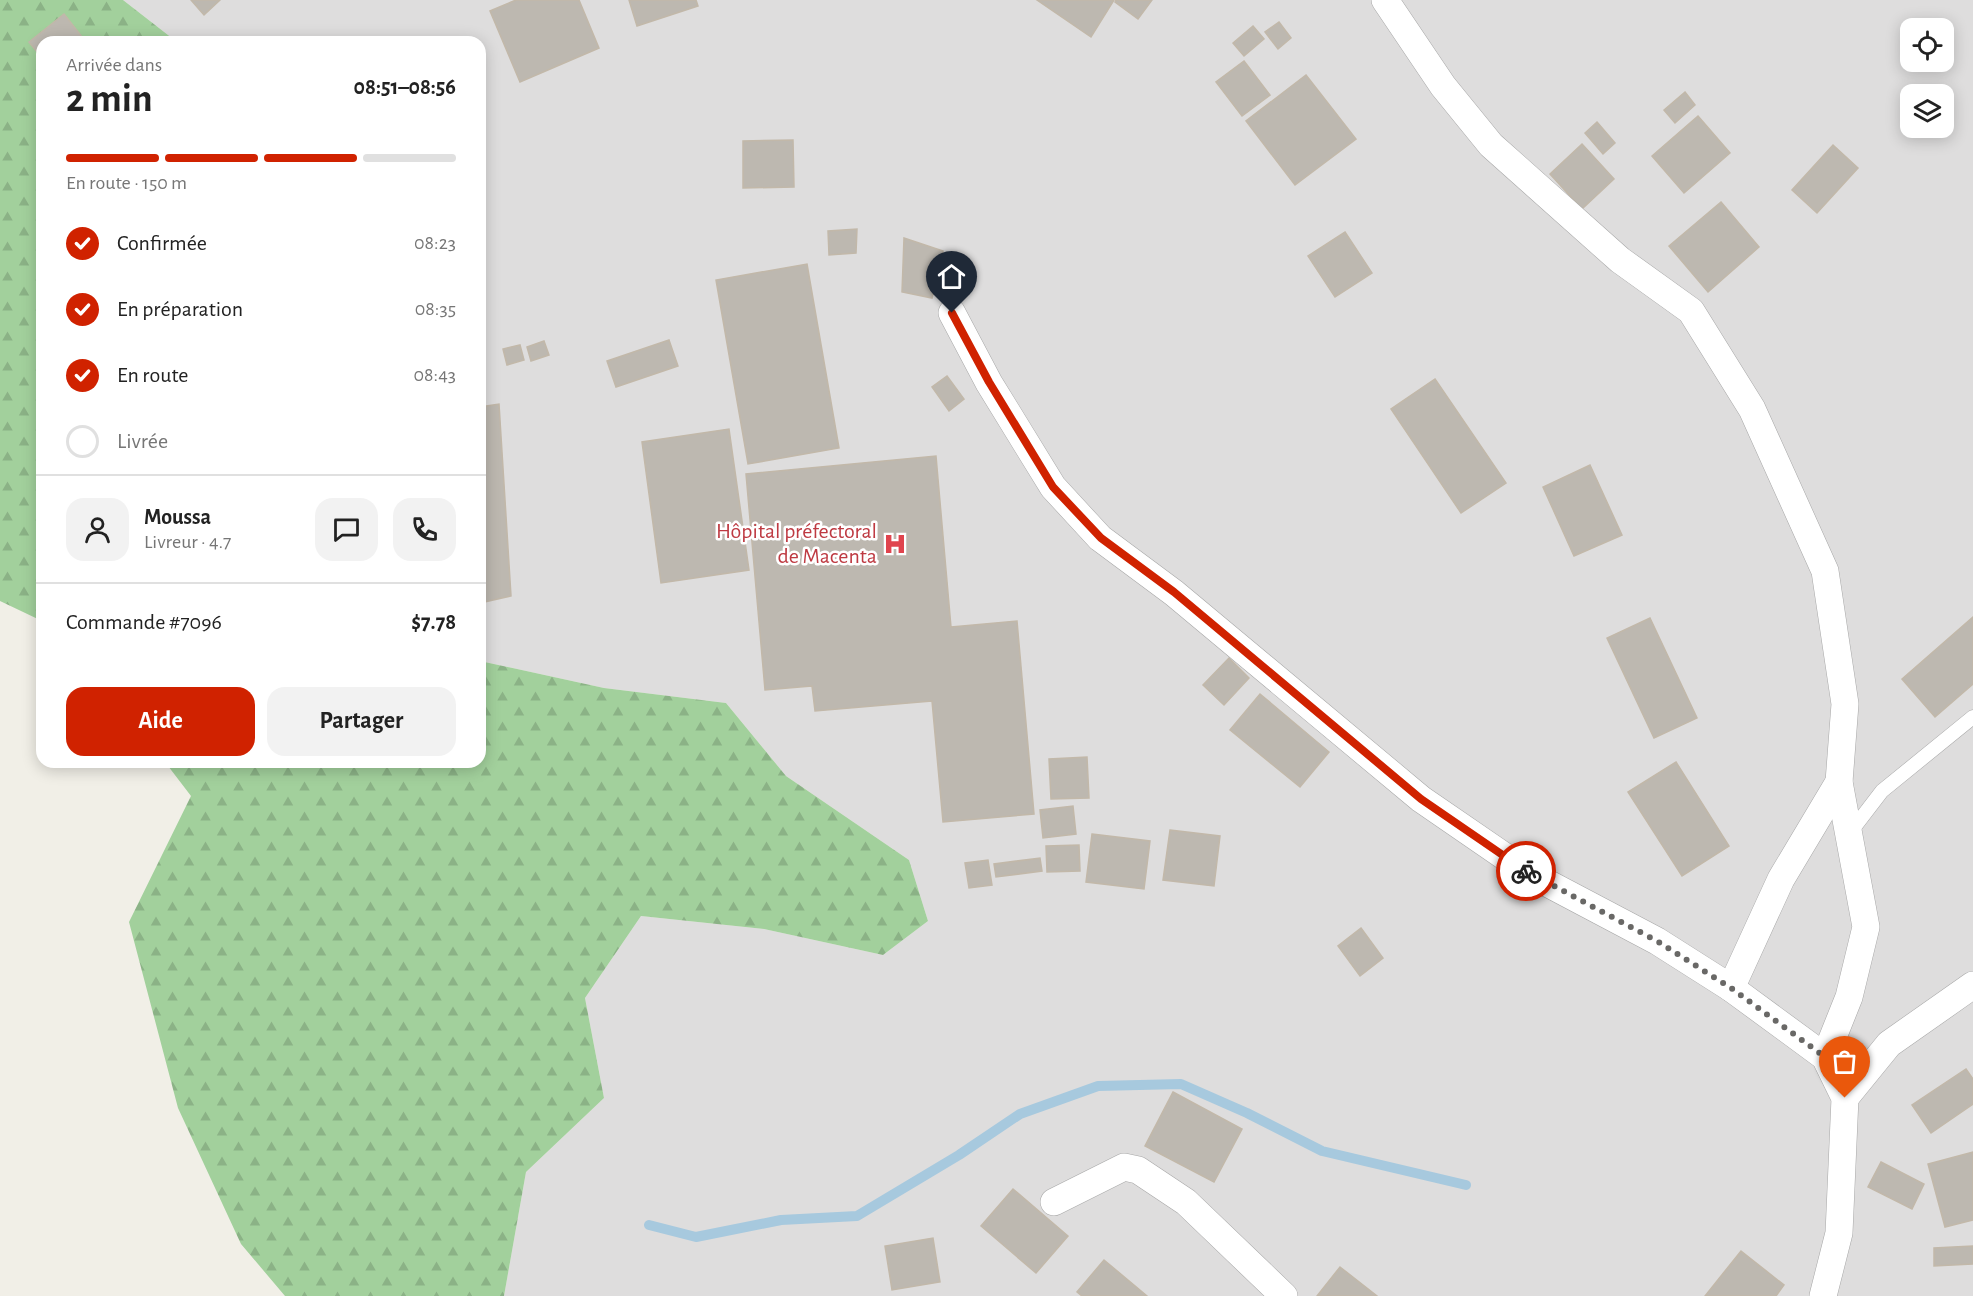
<!DOCTYPE html>
<html lang="fr">
<meta charset="utf-8">
<style>
:root{--surface:#fff;--page:#f2f2f2;--text:#222;--muted:#767676;--line:#e0e0e0;--accent:#d02200}
body{margin:0;font-family:"Alegreya Sans",sans-serif;background:var(--page);color:var(--text);height:100vh;display:flex;flex-direction:column;font-size:22px;white-space:nowrap}
*{box-sizing:border-box;margin:0}
p{font-size:20px;color:var(--muted)}
.icon{flex:none;width:33px;height:33px;fill:none;stroke:currentColor;stroke-width:2;stroke-linecap:round;stroke-linejoin:round}
.map{position:relative;flex:1;overflow:hidden}
.panel{position:absolute;left:36px;top:36px;width:450px;height:732px;display:flex;flex-direction:column;background:var(--surface);border-radius:18px;box-shadow:0 3px 15px #0003}
.panel>*{flex:none}
.fabs{position:absolute;left:1900px;top:18px;display:grid;gap:12px}
.fabs a{display:grid;place-items:center;width:54px;height:54px;border-radius:12px;background:var(--surface);box-shadow:0 3px 15px #0003;font-size:30px}
.pin{position:absolute;display:grid;place-items:center;width:51px;height:51px;color:#fff;margin:-62px -26px;border-radius:50% 50% 50% 0;rotate:-45deg;box-shadow:0 0 6px #0007}
.pin .icon{rotate:45deg}
.courier{position:absolute;display:grid;place-items:center;width:60px;height:60px;margin:-30px;border:4px solid #d02200;border-radius:50%;background:#fff;color:#222;box-shadow:0 2px 8px #0007}
.headline em{font-style:normal;font-weight:700}
.headline div{display:flex;flex-direction:column-reverse}
.headline{display:flex;align-items:center;justify-content:space-between;height:102px;padding:0 30px}
h1{font-size:39px;font-weight:700;line-height:45px}
.bar{display:grid;grid-template-columns:repeat(4,1fr);gap:9px 6px;align-content:center;height:72px;padding:0 30px}
.bar i{height:8px;border-radius:4px;background:var(--line)}
.bar .current{background:var(--accent)}
.bar p{grid-column:span 4}
.line{display:flex;align-items:center;gap:15px;padding:0 30px;border-top:2px solid var(--line)}
.line div{flex:1}
.round{display:grid;place-items:center;flex:none;width:63px;height:63px;border-radius:18px;background:var(--page)}
ol{padding:0 30px;list-style:none}
li{display:flex;align-items:center;gap:18px;height:66px}
li p{margin-inline-start:auto}
li .icon{padding:6px;border-radius:50%;background:var(--accent);color:#fff;stroke-width:4}
li:last-child{color:var(--muted)}
li i{width:33px;height:33px;border:3px solid var(--line);border-radius:50%}
.action{display:flex;gap:12px;margin-top:auto;padding:12px 30px}
.action a{flex:1;height:69px;border-radius:18px;background:var(--accent);color:#fff;font-size:24px;font-weight:700;line-height:69px;text-align:center}
.action a+a{background:var(--page);color:var(--text)}
.map>svg:first-child{display:block}
</style>
<div class="map">
<svg width="1973" height="1296" viewBox="0 0 1973 1296">
<defs>
<pattern id="forest-firs" width="22" height="20" patternUnits="userSpaceOnUse" patternTransform="scale(1.5)"><rect width="22" height="20" fill="#a2d09c"/><path d="M5 1l3.5 6h-7zM16 11l3.5 6h-7z" fill="#8bb286"/></pattern>
</defs>
<rect width="100%" height="100%" fill="#f1efe7"/>
<path fill="#dedddd" fill-rule="evenodd" d="M 123,0 L 1973,0 L 1973,1296 L 504,1296 L 526,1172 L 604,1098 L 585,998 L 641,916 L 764,929 L 883,955 L 928,921 L 909,860 L 786,776 L 726,703 L 604,688 L 480,661 L 480,42 L 177,42 ZM 1911,28 L 1944,28 L 1944,62 L 1911,62 ZM 1911,94 L 1944,94 L 1944,128 L 1911,128 Z"/>
<g fill="url(#forest-firs)">
<path d="M 0,0 L 123,0 L 177,42 L 42,42 L 42,621 L 0,601 Z"/>
<path d="M 480,661 L 604,688 L 726,703 L 786,776 L 909,860 L 928,921 L 883,955 L 764,929 L 641,916 L 585,998 L 604,1098 L 526,1172 L 504,1296 L 285,1296 L 241,1244 L 178,1108 L 129,922 L 191,796 L 165,762 L 480,762 Z"/>
</g>
<g fill="none" stroke-linecap="round" stroke-linejoin="round">
<path stroke="#a7c9de" stroke-width="10" d="M 649,1225 L 696,1237 L 781,1220 L 857,1216 L 959,1155 L 1020,1114 L 1098,1086 L 1181,1084 L 1247,1113 L 1322,1151 L 1466,1185"/>
</g>
<g fill="#bdb8b0" stroke="#c2b8a9" stroke-width="1.5">
<path d="M 191,0 L 220,0 L 204,15 Z"/>
<path d="M 516,0 L 579,0 L 599,48 L 520,82 L 490,11 Z"/>
<path d="M 629,0 L 696,0 L 698,6 L 637,26 Z"/>
<path d="M 1037,0 L 1114,0 L 1091,37 Z"/>
<path d="M 1116,0 L 1152,0 L 1138,19 L 1115,2 Z"/>
<path d="M 64,14 L 86,42 L 42,42 L 42,58 L 29,42 Z"/>
<path d="M 1279,22 L 1291,38 L 1278,49 L 1265,32 Z"/>
<path d="M 1253,26 L 1264,39 L 1244,56 L 1233,43 Z"/>
<path d="M 1244,61 L 1270,95 L 1242,116 L 1216,82 Z"/>
<path d="M 1306,75 L 1356,139 L 1295,185 L 1246,121 Z"/>
<path d="M 1685,92 L 1695,105 L 1675,123 L 1664,110 Z"/>
<path d="M 1698,116 L 1730,153 L 1684,193 L 1652,156 Z"/>
<path d="M 1597,122 L 1615,143 L 1603,154 L 1585,133 Z"/>
<path d="M 793,140 L 794,187 L 743,188 L 743,141 Z"/>
<path d="M 1582,144 L 1614,179 L 1582,209 L 1550,174 Z"/>
<path d="M 1833,145 L 1858,168 L 1817,213 L 1792,190 Z"/>
<path d="M 1721,202 L 1759,247 L 1708,292 L 1669,246 Z"/>
<path d="M 857,229 L 856,253 L 829,255 L 828,231 Z"/>
<path d="M 1345,232 L 1372,273 L 1335,297 L 1308,256 Z"/>
<path d="M 904,238 L 943,251 L 932,298 L 902,292 Z"/>
<path d="M 807,264 L 839,448 L 748,464 L 716,280 Z"/>
<path d="M 669,340 L 678,366 L 616,387 L 607,361 Z"/>
<path d="M 544,341 L 549,355 L 531,361 L 527,347 Z"/>
<path d="M 520,345 L 524,360 L 507,365 L 503,349 Z"/>
<path d="M 947,376 L 964,399 L 949,411 L 932,387 Z"/>
<path d="M 1435,379 L 1506,483 L 1461,513 L 1391,409 Z"/>
<path d="M 499,404 L 511,596 L 480,603 L 480,407 Z"/>
<path d="M 729,429 L 749,570 L 661,583 L 642,442 Z"/>
<path d="M 936,456 L 951,627 L 1017,621 L 1034,814 L 943,822 L 932,701 L 815,711 L 812,686 L 765,690 L 746,474 Z"/>
<path d="M 1590,465 L 1622,535 L 1574,556 L 1543,487 Z"/>
<path d="M 1973,617 L 1973,684 L 1935,717 L 1902,679 Z"/>
<path d="M 1650,618 L 1697,718 L 1654,738 L 1607,638 Z"/>
<path d="M 1229,658 L 1249,678 L 1224,705 L 1203,685 Z"/>
<path d="M 1260,694 L 1329,752 L 1300,787 L 1230,730 Z"/>
<path d="M 1087,757 L 1089,798 L 1051,799 L 1049,759 Z"/>
<path d="M 1676,762 L 1729,846 L 1682,876 L 1628,792 Z"/>
<path d="M 1073,806 L 1076,834 L 1043,838 L 1040,810 Z"/>
<path d="M 1170,830 L 1220,836 L 1214,886 L 1163,880 Z"/>
<path d="M 1092,834 L 1150,841 L 1144,889 L 1086,882 Z"/>
<path d="M 1079,845 L 1080,871 L 1047,872 L 1046,846 Z"/>
<path d="M 1040,858 L 1042,871 L 996,877 L 994,864 Z"/>
<path d="M 988,860 L 992,885 L 969,888 L 965,863 Z"/>
<path d="M 1361,928 L 1383,958 L 1360,976 L 1338,946 Z"/>
<path d="M 1966,1069 L 1973,1079 L 1973,1104 L 1931,1133 L 1912,1105 Z"/>
<path d="M 1173,1092 L 1242,1129 L 1214,1182 L 1145,1146 Z"/>
<path d="M 1973,1152 L 1973,1220 L 1945,1227 L 1928,1164 Z"/>
<path d="M 1881,1162 L 1924,1184 L 1912,1209 L 1868,1187 Z"/>
<path d="M 1013,1189 L 1068,1236 L 1036,1273 L 981,1226 Z"/>
<path d="M 933,1238 L 940,1282 L 892,1290 L 885,1246 Z"/>
<path d="M 1973,1246 L 1973,1264 L 1934,1266 L 1934,1248 Z"/>
<path d="M 1741,1251 L 1784,1285 L 1776,1296 L 1705,1296 Z"/>
<path d="M 1104,1260 L 1147,1296 L 1082,1296 L 1077,1292 Z"/>
<path d="M 1340,1267 L 1377,1296 L 1317,1296 Z"/>
</g>
<g fill="none" stroke-linecap="round" stroke-linejoin="round">
<g stroke="#a7a7a7" stroke-width="15">
<path id="lane" d="M 1849,834 L 1882,791 L 1973,717"/>
</g>
<g stroke="#a7a7a7" stroke-width="28">
<g id="street">
<path d="M 1385,0 L 1443,86 L 1491,145 L 1620,260 L 1691,311 L 1752,409 L 1825,571 L 1845,704 L 1839,782 L 1866,927 L 1849,997 L 1825,1057"/>
<path d="M 952,313 L 989,383 L 1053,487 L 1100,538 L 1174,593 L 1421,799 L 1530,874 L 1657,941 L 1731,988 L 1825,1057 L 1845,1098 L 1839,1233 L 1823,1296"/>
<path d="M 1731,988 L 1781,879 L 1839,782"/>
<path d="M 1845,1098 L 1889,1044 L 1973,985"/>
<path d="M 1054,1202 L 1124,1167 L 1138,1170 L 1186,1202 L 1284,1296"/>
</g>
</g>
<use href="#lane" stroke="#fff" stroke-width="14"/>
<use href="#street" stroke="#fff" stroke-width="27"/>
</g>
<g fill="none" stroke-linecap="round" stroke-linejoin="round">
<path stroke="#696866" stroke-width="6" stroke-dasharray="0 10.8" d="M 1526,871 L 1657,941 L 1731,988 L 1825,1057 L 1845,1098"/>
<path stroke="#d02200" stroke-width="8" d="M 952,313 L 989,382 L 1053,487 L 1101,538 L 1174,592 L 1421,799 L 1526,871"/>
</g>
<defs>
<g id="hospital-bare" transform="scale(1.8)"><path d="M-5-5h3v3.5h4V-5h3V5h-3V1.5h-4V5h-3Z" fill="#e0444e" stroke="#fff" stroke-width="2.5" paint-order="stroke"/></g>
</defs>
<g fill-rule="evenodd">
<use href="#hospital-bare" x="895" y="544"/>
</g>
<g text-anchor="middle" dominant-baseline="central" stroke-width="5" stroke-linejoin="round" paint-order="stroke">
<g font-size="22" fill="#be3a42" stroke="#fff" text-anchor="end">
<text x="877" y="531">Hôpital préfectoral<tspan x="877" dy="25">de Macenta</tspan></text>
</g>
</g>
</svg>
<div class="fabs">
<a><svg class="icon" aria-label="locate" viewBox="0 0 24 24"><circle cx="12" cy="12" r="6"/><path d="M12 2v4M12 18v4M2 12h4M18 12h4"/></svg></a>
<a><svg class="icon" aria-label="layers" viewBox="0 0 24 24"><path d="M12 4l9 5-9 5-9-5zM3 14l9 5 9-5"/></svg></a>
</div>
<div class="pin" style="left:1845px;top:1098px;background:#ea580c"><svg class="icon" aria-label="bag" viewBox="0 0 24 24"><path d="M5 8h14l-1 12H6zM9 8a3 3 0 0 1 6 0"/></svg></div>
<div class="pin" style="left:952px;top:313px;background:#1f2937"><svg class="icon" aria-label="home" viewBox="0 0 24 24"><path d="M3 11l9-7 9 7M6 9v11h12V9"/></svg></div>
<div class="courier" style="left:1526px;top:871px"><svg class="icon" aria-label="bike" viewBox="0 0 24 24"><circle cx="6" cy="16" r="4"/><circle cx="18" cy="16" r="4"/><path d="M6 16l4-8h5l3 8M10 8l3 8H6M13 5h3"/></svg></div>
<section class="panel">
<div class="headline"><div><h1>2 min</h1><p>Arrivée dans</p></div><em>08:51–08:56</em></div>
<div class="bar"><i class="current"></i><i class="current"></i><i class="current"></i><i></i><p>En route · 150 m</p></div>
<ol>
<li><svg class="icon" aria-label="check" viewBox="0 0 24 24"><path d="M5 12l5 5 9-10"/></svg>Confirmée<p>08:23</p></li>
<li><svg class="icon" aria-label="check" viewBox="0 0 24 24"><path d="M5 12l5 5 9-10"/></svg>En préparation<p>08:35</p></li>
<li><svg class="icon" aria-label="check" viewBox="0 0 24 24"><path d="M5 12l5 5 9-10"/></svg>En route<p>08:43</p></li>
<li><i></i>Livrée</li>
</ol>
<div class="line" style="height:108px"><a class="round"><svg class="icon" aria-label="person" viewBox="0 0 24 24"><circle cx="12" cy="8" r="4"/><path d="M4 21q1-7 8-7t8 7"/></svg></a><div><b>Moussa</b><p>Livreur · 4.7</p></div><a class="round"><svg class="icon" aria-label="chat" viewBox="0 0 24 24"><path d="M4 5h16v11H9l-5 4z"/></svg></a><a class="round"><svg class="icon" aria-label="phone" viewBox="0 0 24 24"><path d="M5 4h4l2 5-3 2q2 4 5 5l2-3 5 2v4C11 20 4 13 5 4z"/></svg></a></div>
<div class="line" style="height:78px"><div>Commande #7096</div><b>$7.78</b></div>
<div class="action"><a>Aide</a><a>Partager</a></div>
</section>
</div>
